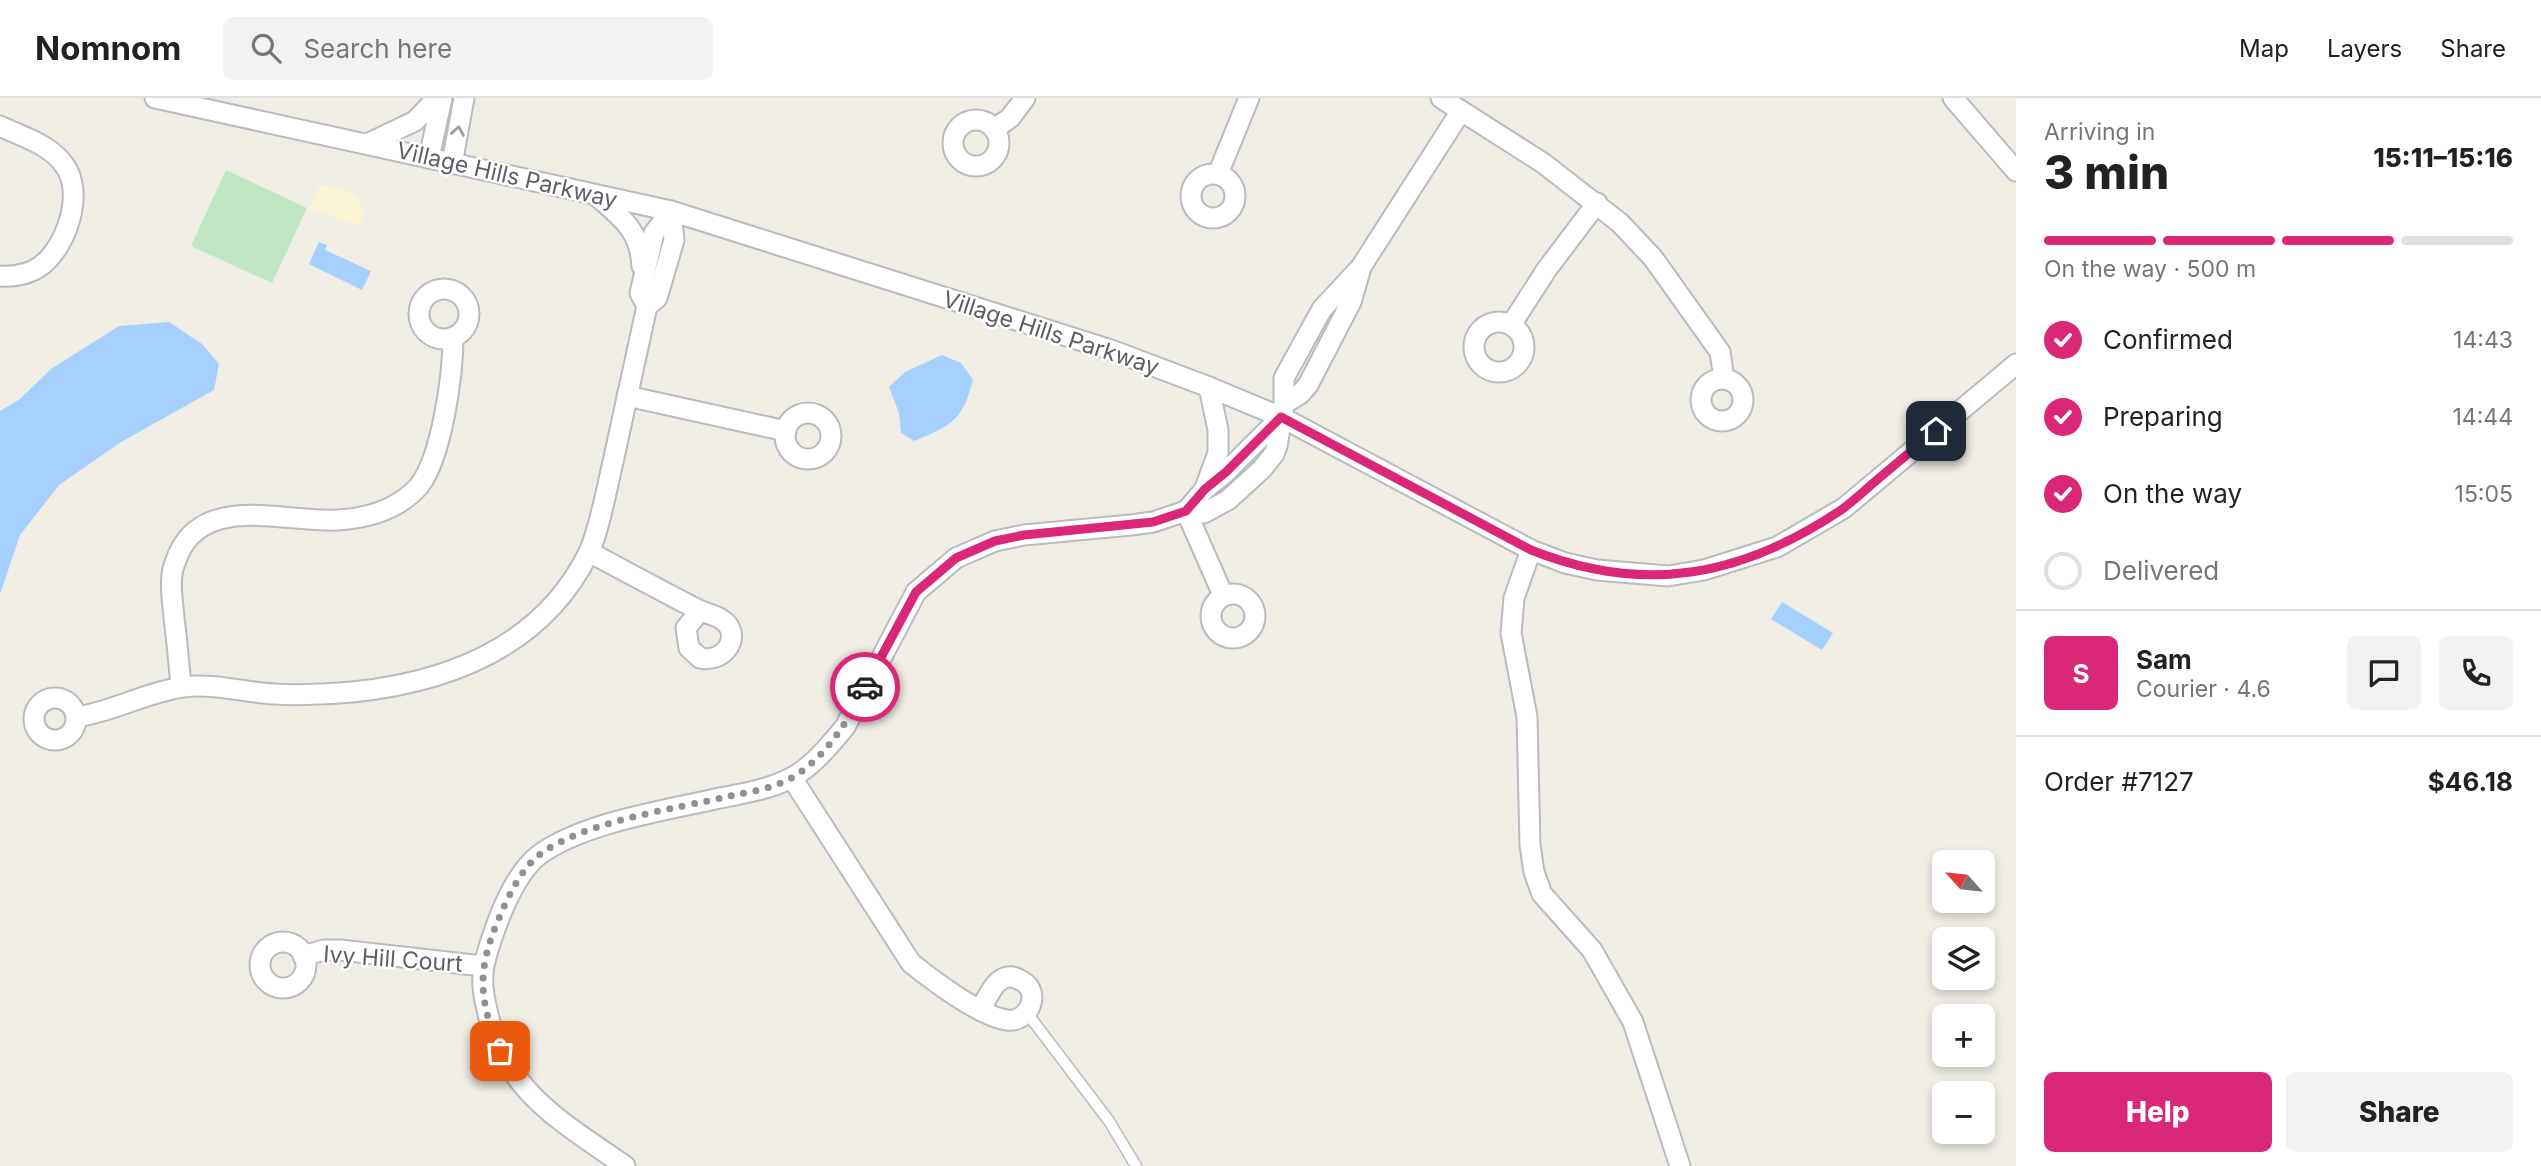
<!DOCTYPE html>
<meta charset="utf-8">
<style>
:root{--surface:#fff;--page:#f2f2f2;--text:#222;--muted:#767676;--line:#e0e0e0;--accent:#db2777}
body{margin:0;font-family:Inter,sans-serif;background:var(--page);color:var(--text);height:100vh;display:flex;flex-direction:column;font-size:26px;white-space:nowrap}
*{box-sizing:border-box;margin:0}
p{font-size:23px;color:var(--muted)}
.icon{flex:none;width:38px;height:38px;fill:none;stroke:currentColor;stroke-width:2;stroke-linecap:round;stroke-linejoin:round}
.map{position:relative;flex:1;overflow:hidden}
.details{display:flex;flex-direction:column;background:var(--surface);width:525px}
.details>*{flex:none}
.needle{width:46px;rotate:297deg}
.fabs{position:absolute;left:1932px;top:752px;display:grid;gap:14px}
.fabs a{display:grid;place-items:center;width:63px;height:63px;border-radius:10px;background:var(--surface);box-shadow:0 4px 10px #0003;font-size:35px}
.pin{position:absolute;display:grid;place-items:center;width:60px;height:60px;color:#fff;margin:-30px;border-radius:14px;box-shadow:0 4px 10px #0006}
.courier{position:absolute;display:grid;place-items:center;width:70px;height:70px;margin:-35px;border:5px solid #db2777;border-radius:50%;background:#fff;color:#222;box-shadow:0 2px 9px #0007}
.overview em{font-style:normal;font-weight:800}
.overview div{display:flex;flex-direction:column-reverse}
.overview{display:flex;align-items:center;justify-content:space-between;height:119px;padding:0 28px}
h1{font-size:46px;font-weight:800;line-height:52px}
.bar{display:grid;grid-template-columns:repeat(4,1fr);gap:10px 7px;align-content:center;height:84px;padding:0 28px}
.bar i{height:9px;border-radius:5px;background:var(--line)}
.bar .selected{background:var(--accent)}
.bar p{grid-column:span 4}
.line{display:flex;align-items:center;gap:18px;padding:0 28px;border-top:2px solid var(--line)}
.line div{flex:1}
.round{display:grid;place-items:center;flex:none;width:74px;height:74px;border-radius:10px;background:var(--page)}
ol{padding:0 28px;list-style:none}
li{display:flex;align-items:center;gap:21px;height:77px}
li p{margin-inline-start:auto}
li .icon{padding:7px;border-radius:50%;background:var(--accent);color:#fff;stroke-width:4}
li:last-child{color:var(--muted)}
li i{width:38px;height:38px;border:4px solid var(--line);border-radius:50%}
.button{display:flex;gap:14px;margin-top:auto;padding:14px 28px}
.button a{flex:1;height:80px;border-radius:10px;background:var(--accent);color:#fff;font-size:28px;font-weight:800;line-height:80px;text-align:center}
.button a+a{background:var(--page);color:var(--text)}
header{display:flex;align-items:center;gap:42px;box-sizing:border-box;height:98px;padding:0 35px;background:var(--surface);border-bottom:2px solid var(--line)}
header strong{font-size:33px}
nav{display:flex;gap:38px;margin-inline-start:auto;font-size:24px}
.search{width:490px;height:63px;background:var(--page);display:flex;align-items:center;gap:18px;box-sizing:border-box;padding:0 24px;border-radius:10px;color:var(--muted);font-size:26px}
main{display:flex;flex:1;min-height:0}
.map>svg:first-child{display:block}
</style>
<header>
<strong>Nomnom</strong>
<div class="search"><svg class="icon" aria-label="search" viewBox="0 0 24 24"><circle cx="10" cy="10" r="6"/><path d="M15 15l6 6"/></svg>Search here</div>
<nav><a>Map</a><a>Layers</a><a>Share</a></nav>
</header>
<main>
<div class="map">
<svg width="2016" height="1068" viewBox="0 0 2016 1068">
<rect width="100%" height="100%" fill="#efede4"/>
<path fill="#c1e6c4" d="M 226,72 L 307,110 L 272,185 L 191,148 Z"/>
<path fill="#faf4d4" d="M 320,87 C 343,91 357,91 365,116 L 358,128 L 310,110 Z"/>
<g fill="#a5d0ff">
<path d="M 319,144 L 327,147 L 325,152 L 371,173 L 362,192 L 309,166 Z"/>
<path d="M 169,224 L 202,246 L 219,266 L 214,292 L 121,344 L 59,387 L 20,437 L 0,496 L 0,313 L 20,301 L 51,271 L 119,228 Z"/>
<path d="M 942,257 L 961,265 L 973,282 C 962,323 952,327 914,343 L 901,335 L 899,315 L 889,289 L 905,274 Z"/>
<path d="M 1782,504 L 1833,535 L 1822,552 L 1771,521 Z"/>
</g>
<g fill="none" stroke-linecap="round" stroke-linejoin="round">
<g stroke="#b9bbc0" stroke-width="13">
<path id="lane" d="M 1027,915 L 1109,1023 L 1136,1068"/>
</g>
<g stroke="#b9bbc0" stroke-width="23">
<g id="street">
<path d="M 155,0 L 671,113 L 1111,252 L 1209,289 L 1281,319 L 1531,452 L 1565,465 L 1597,472 L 1668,478 L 1704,472 L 1777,449 L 1844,410 L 2016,266"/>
<path d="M 1441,0 L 1543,65 L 1620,125 L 1653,160 L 1720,254 L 1724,281"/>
<path d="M 1953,0 L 2016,73"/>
<circle cx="976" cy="45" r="23"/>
<path d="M 0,28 C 23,39 50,46 65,68 C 84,96 67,147 42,167 C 30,176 14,179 0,178"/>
<path d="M 994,31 L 1010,20 L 1025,0"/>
<path d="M 367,46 L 415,23 L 437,0"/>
<path d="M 429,60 L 442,0"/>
<path d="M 452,66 L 464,0"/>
<circle cx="1213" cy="98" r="22"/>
<path d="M 1218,76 L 1249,0"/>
<path d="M 598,99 C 623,121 640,133 642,168"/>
<circle cx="444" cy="216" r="25"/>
<path d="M 647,208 L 657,200 L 674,142 L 671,113"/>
<circle cx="1499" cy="249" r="25"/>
<path d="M 1511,227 L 1547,171 L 1597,105"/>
<circle cx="1722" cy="302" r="21"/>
<path d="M 627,298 L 786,333"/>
<path d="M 1284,306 L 1300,296 L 1308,287 L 1351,204 L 1360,173"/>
<circle cx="808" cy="338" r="23"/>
<path d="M 1205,390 L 1218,355 L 1218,332 L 1209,289"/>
<path d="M 1531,452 L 1514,500 L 1511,535 L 1527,619 L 1530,747 L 1534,774 L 1542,796 L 1592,852 L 1633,924 L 1680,1068"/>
<path d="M 589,454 C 625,473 660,492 695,510 C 703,515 713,516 721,521 C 744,535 726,566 700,560 L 689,550 L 686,530 L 700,513"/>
<circle cx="1233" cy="518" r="22"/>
<path d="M 1223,497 L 1186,413 L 1204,415 L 1228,402 L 1262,371 L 1274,356 L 1277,348 L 1284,306 L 1284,280 L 1322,211 L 1361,169 L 1461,13"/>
<path d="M 181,589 C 179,566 177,543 174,520 C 173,506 170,491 172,477 C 172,470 176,463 178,457 C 204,395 286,425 338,422 C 369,420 398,412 419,388 C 442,359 453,276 453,239"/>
<circle cx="55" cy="621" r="21"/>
<path d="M 76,619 C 113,614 146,594 183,589 C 212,585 243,594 273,596 C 298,598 327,596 352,594 C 450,584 542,548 588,456 C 599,434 607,389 613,364 C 624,312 636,260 647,208 L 640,195 L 654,135 L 671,113"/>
<path d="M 792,680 L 911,865 C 932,882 981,919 1007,922 C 1029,925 1042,894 1022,883 C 1000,869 990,894 981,911"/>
<circle cx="283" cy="867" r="23"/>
<path d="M 303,858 L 324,852 L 340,852 L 483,868"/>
<path d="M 625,1068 C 564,1025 506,995 488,916 C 483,896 480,879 486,859 C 495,828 513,777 539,757 C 582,725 663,713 715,701 C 740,696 768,692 791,680 C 812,669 830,647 845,629 L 916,494 L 956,460 L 995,443 L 1024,437 L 1131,427 L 1153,424 L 1186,413 L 1205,391 L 1226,374 L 1281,319"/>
</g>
</g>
<use href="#lane" stroke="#fff" stroke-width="10"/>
<use href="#street" stroke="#fff" stroke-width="19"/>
</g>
<defs><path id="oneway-chevron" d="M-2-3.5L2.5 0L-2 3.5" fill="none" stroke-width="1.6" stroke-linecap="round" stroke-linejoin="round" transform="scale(1.75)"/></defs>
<use stroke="#9d9fa3" href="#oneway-chevron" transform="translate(458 33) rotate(-80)"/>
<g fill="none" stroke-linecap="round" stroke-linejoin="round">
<path stroke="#8f9191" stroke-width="7" stroke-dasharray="0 12.6" d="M 500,953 C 478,900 477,872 499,820 C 508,799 521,771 539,757 C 582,724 673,711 726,699 C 748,694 773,691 793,679 C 827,658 847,624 865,589"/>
<path stroke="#db2777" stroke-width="9" d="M 865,589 L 916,494 L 956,460 L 995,443 L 1024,437 L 1153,424 L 1186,413 L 1205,391 L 1226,374 L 1281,319 L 1531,452 C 1644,497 1741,479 1841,412 C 1854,403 1866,391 1878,381 C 1897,365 1916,349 1936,333"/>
</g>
<g text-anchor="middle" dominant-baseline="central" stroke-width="5" stroke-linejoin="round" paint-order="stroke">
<g font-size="23" fill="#5c5f65" stroke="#fff">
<text transform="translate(507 77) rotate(13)">Village Hills Parkway</text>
<text transform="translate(1051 235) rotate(18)">Village Hills Parkway</text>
<text transform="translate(393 861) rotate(4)">Ivy Hill Court</text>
</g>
</g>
</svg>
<div class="fabs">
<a><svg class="needle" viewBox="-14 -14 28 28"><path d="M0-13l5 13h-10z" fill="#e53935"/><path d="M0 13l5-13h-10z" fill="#767676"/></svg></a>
<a><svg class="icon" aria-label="layers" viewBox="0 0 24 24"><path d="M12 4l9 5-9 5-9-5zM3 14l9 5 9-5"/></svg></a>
<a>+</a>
<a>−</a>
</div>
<div class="pin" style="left:500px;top:953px;background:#ea580c"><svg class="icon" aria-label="bag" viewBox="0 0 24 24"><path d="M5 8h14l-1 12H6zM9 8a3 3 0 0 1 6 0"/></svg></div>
<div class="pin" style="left:1936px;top:333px;background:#1f2937"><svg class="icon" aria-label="home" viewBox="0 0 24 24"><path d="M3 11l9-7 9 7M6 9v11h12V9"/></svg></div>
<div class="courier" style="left:865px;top:589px"><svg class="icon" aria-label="car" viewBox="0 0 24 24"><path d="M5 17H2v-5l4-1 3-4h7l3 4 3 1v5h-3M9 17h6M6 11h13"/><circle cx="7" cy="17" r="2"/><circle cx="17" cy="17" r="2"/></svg></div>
</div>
<section class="details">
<div class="overview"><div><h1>3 min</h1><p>Arriving in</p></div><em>15:11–15:16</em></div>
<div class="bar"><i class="selected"></i><i class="selected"></i><i class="selected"></i><i></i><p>On the way · 500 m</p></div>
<ol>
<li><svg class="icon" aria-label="check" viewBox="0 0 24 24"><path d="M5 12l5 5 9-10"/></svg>Confirmed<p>14:43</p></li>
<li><svg class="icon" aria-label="check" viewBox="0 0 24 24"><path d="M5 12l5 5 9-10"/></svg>Preparing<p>14:44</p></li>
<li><svg class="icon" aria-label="check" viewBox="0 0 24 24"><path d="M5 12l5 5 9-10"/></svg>On the way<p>15:05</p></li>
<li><i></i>Delivered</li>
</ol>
<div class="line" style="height:126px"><b class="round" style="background:var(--accent);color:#fff">S</b><div><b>Sam</b><p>Courier · 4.6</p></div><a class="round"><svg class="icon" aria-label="chat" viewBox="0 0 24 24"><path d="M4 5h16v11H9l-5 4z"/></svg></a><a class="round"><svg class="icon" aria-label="phone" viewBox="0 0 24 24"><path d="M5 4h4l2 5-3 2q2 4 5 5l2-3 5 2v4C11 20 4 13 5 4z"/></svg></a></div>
<div class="line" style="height:91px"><div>Order #7127</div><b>$46.18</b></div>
<div class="button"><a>Help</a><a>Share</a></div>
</section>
</main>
